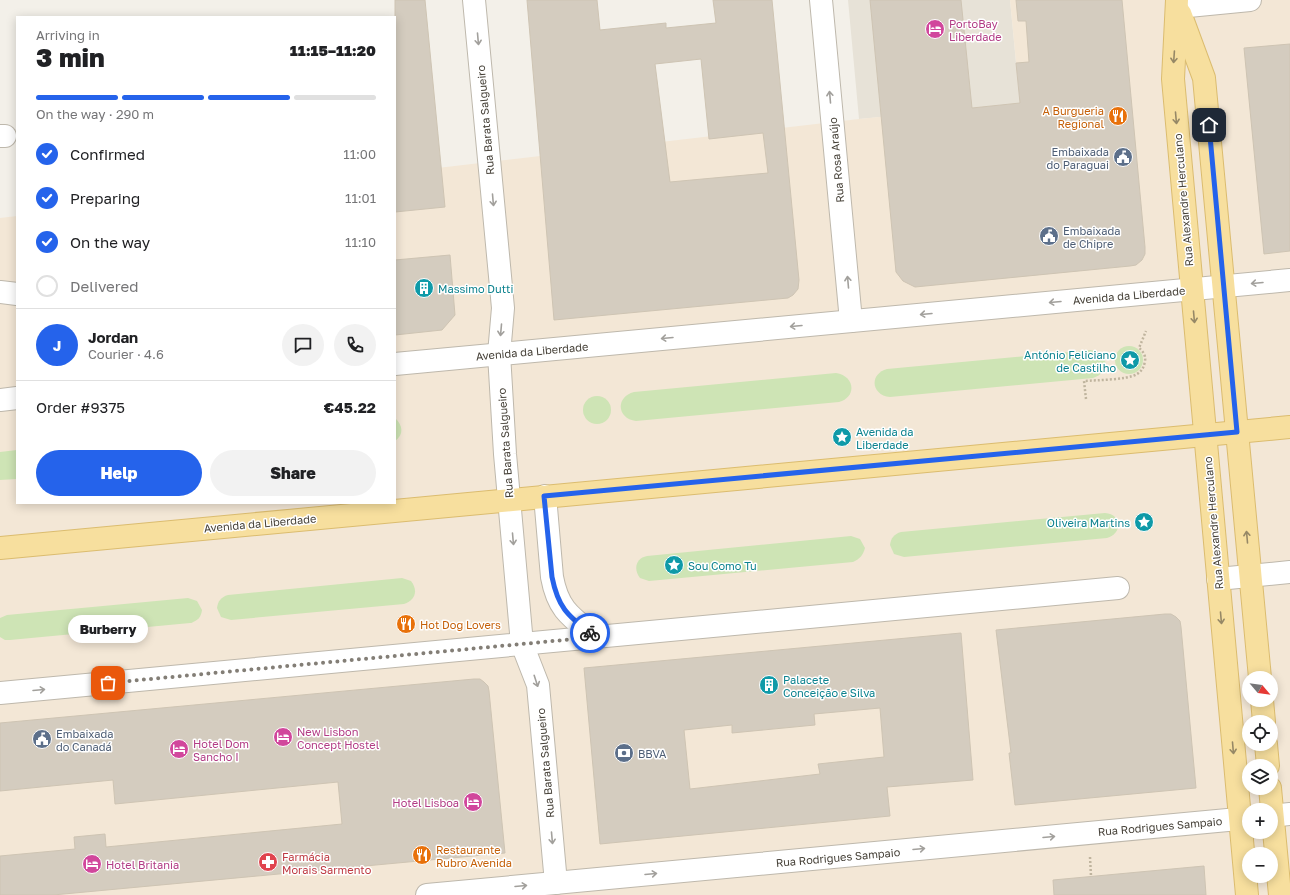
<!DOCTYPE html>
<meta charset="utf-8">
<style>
:root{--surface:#fff;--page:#f2f2f2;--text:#202124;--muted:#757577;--line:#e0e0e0;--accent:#2563eb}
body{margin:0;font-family:"Golos Text",sans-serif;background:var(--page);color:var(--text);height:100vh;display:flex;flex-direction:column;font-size:15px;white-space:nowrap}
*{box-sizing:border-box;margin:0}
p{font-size:13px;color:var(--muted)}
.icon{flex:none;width:22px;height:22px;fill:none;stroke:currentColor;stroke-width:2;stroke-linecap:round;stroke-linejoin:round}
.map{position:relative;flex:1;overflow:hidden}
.side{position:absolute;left:16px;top:16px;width:380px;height:488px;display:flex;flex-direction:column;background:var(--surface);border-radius:0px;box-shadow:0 2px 10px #0003}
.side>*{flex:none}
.needle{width:26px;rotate:119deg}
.controls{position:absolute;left:1242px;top:671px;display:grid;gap:8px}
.controls a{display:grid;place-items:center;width:36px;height:36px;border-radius:50%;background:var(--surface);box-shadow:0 2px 10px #0003;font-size:20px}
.pin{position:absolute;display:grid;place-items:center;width:34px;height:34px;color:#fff;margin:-17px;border-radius:8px;box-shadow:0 2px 6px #0006}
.courier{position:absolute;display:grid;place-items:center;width:40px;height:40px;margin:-20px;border:3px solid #2563eb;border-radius:50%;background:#fff;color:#222;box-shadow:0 1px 5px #0007}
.bubble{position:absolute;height:28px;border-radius:14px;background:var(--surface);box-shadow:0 2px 10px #0003;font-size:13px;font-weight:800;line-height:28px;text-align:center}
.summary em{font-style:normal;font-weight:800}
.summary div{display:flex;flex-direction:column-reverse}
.summary{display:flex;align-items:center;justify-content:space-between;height:68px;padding:0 20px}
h1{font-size:26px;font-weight:800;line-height:30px}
.bar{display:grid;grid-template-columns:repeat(4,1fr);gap:6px 4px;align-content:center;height:48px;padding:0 20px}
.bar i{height:5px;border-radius:3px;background:var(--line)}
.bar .current{background:var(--accent)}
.bar p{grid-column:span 4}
.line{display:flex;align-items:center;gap:10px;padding:0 20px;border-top:1px solid var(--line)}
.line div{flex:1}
.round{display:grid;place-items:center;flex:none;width:42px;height:42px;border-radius:21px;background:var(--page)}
ol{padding:0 20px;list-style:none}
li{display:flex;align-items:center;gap:12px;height:44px}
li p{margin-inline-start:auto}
li .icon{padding:4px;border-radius:50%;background:var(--accent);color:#fff;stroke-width:4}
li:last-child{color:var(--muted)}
li i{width:22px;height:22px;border:2px solid var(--line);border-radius:50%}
.cta{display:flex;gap:8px;margin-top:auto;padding:8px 20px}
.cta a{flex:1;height:46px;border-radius:24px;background:var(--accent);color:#fff;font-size:16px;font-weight:800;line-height:46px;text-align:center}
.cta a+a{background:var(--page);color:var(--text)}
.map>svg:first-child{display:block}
</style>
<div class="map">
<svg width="1290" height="895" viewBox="0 0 1290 895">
<rect width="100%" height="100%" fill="#f3f0e9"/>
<path fill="#e7e2d7" d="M 848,0 L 1010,0 L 1020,104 L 859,119 Z"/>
<path fill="#f3e7d6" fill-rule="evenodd" d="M 1010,0 L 1290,0 L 1290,895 L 0,895 L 0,218 L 17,216 L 17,503 L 395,503 L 395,173 L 859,119 L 1020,103 ZM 1249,678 L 1271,678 L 1271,700 L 1249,700 ZM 1249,722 L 1271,722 L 1271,744 L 1249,744 ZM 1249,766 L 1271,766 L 1271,788 L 1249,788 ZM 1249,810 L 1271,810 L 1271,832 L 1249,832 ZM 1249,854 L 1271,854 L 1271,876 L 1249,876 Z"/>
<g fill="#cee4b5">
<circle cx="1129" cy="360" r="14"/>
<path d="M 1090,350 C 1109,352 1111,372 1093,378 L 890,397 C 871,395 869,374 887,369 Z"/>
<path d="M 836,373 C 855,376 857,397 839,402 L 636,421 C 617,419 615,397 634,392 Z"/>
<circle cx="597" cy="410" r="14"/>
<path d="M 395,418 C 403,425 404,435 395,441 Z"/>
<path d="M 17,450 L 17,479 L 0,480 L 0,452 Z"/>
<path d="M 1105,513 C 1122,514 1123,533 1107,538 L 904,557 L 894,554 L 890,545 C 891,538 894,534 901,532 Z"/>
<path d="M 851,536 L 860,539 L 865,548 C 863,555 860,559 853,562 L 649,581 L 640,578 C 633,569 636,558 647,556 Z"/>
<path d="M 402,578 L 411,581 C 418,590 416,600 404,604 L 231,620 L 221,617 L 217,608 C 218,601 221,597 228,595 Z"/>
<path d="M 188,598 L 197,601 L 202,610 C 201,617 198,621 190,623 L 10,640 L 5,640 L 0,637 L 0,618 L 7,615 Z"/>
</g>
<g fill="#d4ccbf" stroke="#cec4b3" fill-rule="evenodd">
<path d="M 395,0 L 425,0 L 445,207 L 395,212 Z"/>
<path d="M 527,0 L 597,0 L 600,30 L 666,23 L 666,28 L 716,23 L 713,0 L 772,0 L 799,280 L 798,289 L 793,295 L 788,298 L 554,320 ZM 701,59 L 709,139 L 763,133 L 768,173 L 670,182 L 655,64 Z"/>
<path d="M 870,0 L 961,0 L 972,108 L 1020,103 L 1016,63 L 1029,62 L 1026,21 L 1018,21 L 1016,0 L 1122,0 L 1145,247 L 1145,254 L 1142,260 L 1136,265 L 1130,266 L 915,287 L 903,281 L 896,272 Z"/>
<path d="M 1290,44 L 1290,251 L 1264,254 L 1244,48 Z"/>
<path d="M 450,255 L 455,315 L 442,330 L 395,335 L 395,260 Z"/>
<path d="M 1165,614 L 1171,614 L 1176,617 L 1180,621 L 1181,627 L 1196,788 L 1015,805 L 1009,753 L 1011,753 L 996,630 Z"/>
<path d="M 961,633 L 973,780 L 887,787 L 890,816 L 600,844 L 584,668 ZM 880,708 L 884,757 L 818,764 L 820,774 L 690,789 L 684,730 L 732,725 L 732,733 L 815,725 L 814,714 Z"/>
<path d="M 474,679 L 480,679 L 484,682 L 488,686 L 489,691 L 505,853 L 53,895 L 0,895 L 0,856 L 75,849 L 74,837 L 105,834 L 106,847 L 342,824 L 338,782 L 115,804 L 113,780 L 0,791 L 0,723 Z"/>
<path d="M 1204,866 L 1206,895 L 1054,895 L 1053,880 Z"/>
</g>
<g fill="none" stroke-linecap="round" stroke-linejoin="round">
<g stroke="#beb8ac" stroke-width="24">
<g id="minor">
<path d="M 474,0 L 503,308 L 499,354 L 505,454 L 522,644 L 538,685 L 556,883"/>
<path d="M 821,0 L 851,321"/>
<path d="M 1178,7 L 1250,0"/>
<path d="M 0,136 L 5,136"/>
<path d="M 0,292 L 17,294"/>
<path d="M 395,364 L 1290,280"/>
<path d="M 0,400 L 17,398"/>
<path d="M 545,496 L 552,577 C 558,610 571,617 596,637"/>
<path d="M 1218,579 L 1290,572"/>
<path d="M 0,693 L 1118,588"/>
<path d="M 1271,816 L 1290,814"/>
<path d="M 427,895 L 1249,818"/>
</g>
</g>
<g stroke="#dbbc6f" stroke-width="24">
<g id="major">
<path d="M 1177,0 L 1173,79 L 1247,895"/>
<path d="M 1180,13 L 1204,78 L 1260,678"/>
<path d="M 0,548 L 1290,427"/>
<path d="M 1262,700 L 1264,722"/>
<path d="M 1266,744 L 1268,766"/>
<path d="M 1270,788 L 1280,895"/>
</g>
</g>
<g stroke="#bfb49e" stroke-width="2.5" stroke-dasharray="2 2" stroke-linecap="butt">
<path d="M 1086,399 L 1084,381 C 1097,380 1127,380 1137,374 C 1142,371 1144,367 1145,361 C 1146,356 1143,351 1139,348 L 1146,331"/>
<path d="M 1090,857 L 1091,876"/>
</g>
<use href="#minor" stroke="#fff" stroke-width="22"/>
<use href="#major" stroke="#f7df9e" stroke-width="22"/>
</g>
<defs><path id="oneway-shaft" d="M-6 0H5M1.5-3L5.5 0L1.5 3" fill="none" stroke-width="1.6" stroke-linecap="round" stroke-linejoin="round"/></defs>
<g stroke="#a2a09c">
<use href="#oneway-shaft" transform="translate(478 39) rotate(85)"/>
<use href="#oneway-shaft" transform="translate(830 97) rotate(-95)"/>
<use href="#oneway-shaft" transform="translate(493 200) rotate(85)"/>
<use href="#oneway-shaft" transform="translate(848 282) rotate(-95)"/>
<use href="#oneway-shaft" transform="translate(1257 283) rotate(175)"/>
<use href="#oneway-shaft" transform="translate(1055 302) rotate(175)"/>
<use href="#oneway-shaft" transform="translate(926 314) rotate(175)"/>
<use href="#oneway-shaft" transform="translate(796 326) rotate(175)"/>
<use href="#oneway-shaft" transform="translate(501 330) rotate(95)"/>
<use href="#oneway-shaft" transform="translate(667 338) rotate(175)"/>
<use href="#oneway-shaft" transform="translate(513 539) rotate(85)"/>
<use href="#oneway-shaft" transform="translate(536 681) rotate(72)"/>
<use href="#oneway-shaft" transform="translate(39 690) rotate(-5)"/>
<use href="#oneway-shaft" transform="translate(1049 837) rotate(-5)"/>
<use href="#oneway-shaft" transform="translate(552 838) rotate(85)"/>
<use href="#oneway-shaft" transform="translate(919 849) rotate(-5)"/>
<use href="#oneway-shaft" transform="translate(651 874) rotate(-5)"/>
<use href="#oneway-shaft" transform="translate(521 886) rotate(-5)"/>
</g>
<g stroke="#968866">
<use href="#oneway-shaft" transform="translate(1174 57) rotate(94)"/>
<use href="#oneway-shaft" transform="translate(1176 118) rotate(85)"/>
<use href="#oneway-shaft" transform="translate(1194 317) rotate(85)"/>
<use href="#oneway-shaft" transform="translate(1247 537) rotate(-95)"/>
<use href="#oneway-shaft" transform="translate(1221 618) rotate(85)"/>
<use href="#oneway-shaft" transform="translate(1233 748) rotate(85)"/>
</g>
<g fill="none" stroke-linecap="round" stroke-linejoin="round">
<path stroke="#837e76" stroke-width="4" stroke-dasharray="0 7.2" d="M 108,683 L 596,637 L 590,633"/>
<path stroke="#2563eb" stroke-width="5" d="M 590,633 C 567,615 558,607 552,577 L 544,496 L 1237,432 L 1209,125"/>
</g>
<defs>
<g id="hotel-disc" transform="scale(1)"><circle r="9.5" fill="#d1479c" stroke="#fff"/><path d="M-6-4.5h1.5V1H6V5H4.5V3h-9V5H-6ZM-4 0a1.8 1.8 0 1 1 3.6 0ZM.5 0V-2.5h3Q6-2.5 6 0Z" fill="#fff"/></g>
<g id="restaurant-disc" transform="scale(1)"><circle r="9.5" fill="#e8710a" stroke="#fff"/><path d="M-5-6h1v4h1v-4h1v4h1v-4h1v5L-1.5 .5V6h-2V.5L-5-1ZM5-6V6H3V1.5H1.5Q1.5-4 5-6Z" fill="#fff"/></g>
<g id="civic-disc" transform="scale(1)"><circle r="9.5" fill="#5c6f8a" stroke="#fff"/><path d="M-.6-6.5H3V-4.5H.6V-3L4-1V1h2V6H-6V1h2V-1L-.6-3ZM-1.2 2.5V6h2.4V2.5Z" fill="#fff"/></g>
<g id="building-disc" transform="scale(1)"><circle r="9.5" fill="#0f9aa8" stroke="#fff"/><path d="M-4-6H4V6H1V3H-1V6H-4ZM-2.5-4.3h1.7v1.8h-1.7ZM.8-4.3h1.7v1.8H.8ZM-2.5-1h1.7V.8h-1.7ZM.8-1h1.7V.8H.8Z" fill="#fff"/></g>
<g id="sight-disc" transform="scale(1)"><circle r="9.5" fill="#0f9aa8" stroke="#fff"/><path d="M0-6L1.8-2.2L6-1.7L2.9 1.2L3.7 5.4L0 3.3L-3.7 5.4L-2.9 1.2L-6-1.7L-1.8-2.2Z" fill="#fff"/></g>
<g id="bank-disc" transform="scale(1)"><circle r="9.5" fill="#5c6f8a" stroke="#fff"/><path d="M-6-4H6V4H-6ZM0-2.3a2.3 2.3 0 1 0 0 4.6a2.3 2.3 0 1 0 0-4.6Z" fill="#fff"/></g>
<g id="pharmacy-disc" transform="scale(1)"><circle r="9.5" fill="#e0444e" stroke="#fff"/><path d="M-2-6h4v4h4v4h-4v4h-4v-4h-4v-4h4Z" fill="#fff"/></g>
</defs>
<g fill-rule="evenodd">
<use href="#hotel-disc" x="935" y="29"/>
<use href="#restaurant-disc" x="1118" y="116"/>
<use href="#civic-disc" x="1123" y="157"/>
<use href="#civic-disc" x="1049" y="236"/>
<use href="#building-disc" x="424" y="288"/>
<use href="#sight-disc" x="1130" y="360"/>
<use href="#sight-disc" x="842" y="437"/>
<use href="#sight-disc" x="1144" y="522"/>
<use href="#sight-disc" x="674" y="565"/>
<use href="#restaurant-disc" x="406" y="624"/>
<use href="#building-disc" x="769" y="685"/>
<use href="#hotel-disc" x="283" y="737"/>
<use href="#civic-disc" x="42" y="739"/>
<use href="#hotel-disc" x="179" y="749"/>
<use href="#bank-disc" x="624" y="753"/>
<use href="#hotel-disc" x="473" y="802"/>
<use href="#restaurant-disc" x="422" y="855"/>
<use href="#pharmacy-disc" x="268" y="862"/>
<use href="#hotel-disc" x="92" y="864"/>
</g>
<g text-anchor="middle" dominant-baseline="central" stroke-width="3" stroke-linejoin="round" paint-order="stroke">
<g font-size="11" fill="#b23c85" stroke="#fff" text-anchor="start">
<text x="949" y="23">PortoBay<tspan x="949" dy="13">Liberdade</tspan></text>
<text x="297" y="731">New Lisbon<tspan x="297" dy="13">Concept Hostel</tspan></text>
<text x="193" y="743">Hotel Dom<tspan x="193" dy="13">Sancho I</tspan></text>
<text x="459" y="802" text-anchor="end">Hotel Lisboa</text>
<text x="106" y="864">Hotel Britania</text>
</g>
<g font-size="11" fill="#c56008" stroke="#fff" text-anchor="start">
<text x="1104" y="110" text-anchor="end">A Burgueria<tspan x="1104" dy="13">Regional</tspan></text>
<text x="420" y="624">Hot Dog Lovers</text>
<text x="436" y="849">Restaurante<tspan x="436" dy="13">Rubro Avenida</tspan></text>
</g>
<g font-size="11" fill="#464138" stroke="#fff">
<text transform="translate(485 120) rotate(-95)">Rua Barata Salgueiro</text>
<text transform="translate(836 160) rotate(-95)">Rua Rosa Araújo</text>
<text transform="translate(1183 200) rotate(-95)">Rua Alexandre Herculano</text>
<text transform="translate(1129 295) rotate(-5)">Avenida da Liberdade</text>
<text transform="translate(532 351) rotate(-5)">Avenida da Liberdade</text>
<text transform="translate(505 443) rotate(-94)">Rua Barata Salgueiro</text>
<text transform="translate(260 523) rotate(-5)">Avenida da Liberdade</text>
<text transform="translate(1213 523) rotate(-95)">Rua Alexandre Herculano</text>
<text transform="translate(545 763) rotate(-95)">Rua Barata Salgueiro</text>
<text transform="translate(1160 826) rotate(-5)">Rua Rodrigues Sampaio</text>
<text transform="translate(838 857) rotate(-5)">Rua Rodrigues Sampaio</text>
</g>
<g font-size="11" fill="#4e5e75" stroke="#fff" text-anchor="start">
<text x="1109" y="151" text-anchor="end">Embaixada<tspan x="1109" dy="13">do Paraguai</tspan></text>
<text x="1063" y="230">Embaixada<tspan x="1063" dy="13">de Chipre</tspan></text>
<text x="56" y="733">Embaixada<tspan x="56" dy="13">do Canadá</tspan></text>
<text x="638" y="753">BBVA</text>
</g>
<g font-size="11" fill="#0d838f" stroke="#fff" text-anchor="start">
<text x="438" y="288">Massimo Dutti</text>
<text x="1116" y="354" text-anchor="end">António Feliciano<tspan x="1116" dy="13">de Castilho</tspan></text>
<text x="856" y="431">Avenida da<tspan x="856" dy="13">Liberdade</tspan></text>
<text x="1130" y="522" text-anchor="end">Oliveira Martins</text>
<text x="688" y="565">Sou Como Tu</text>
<text x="783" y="679">Palacete<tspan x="783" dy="13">Conceição e Silva</tspan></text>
</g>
<g font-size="11" fill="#be3a42" stroke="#fff" text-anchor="start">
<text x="282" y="856">Farmácia<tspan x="282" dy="13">Morais Sarmento</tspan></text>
</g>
</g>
</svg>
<div class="controls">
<a><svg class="needle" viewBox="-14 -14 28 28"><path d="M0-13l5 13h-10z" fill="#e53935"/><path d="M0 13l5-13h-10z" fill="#757577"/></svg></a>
<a><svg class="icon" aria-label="locate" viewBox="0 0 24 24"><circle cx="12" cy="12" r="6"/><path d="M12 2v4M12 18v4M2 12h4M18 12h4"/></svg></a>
<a><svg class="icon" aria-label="layers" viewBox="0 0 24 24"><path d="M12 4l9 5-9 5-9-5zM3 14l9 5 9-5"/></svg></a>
<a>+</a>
<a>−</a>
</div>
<div class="pin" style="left:108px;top:683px;background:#ea580c"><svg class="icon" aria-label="bag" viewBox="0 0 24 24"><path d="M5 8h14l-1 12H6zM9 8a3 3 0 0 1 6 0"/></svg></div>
<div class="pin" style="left:1209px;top:125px;background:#1f2937"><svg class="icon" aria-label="home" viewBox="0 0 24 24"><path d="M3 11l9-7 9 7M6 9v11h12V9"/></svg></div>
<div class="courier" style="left:590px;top:633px"><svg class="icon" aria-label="bike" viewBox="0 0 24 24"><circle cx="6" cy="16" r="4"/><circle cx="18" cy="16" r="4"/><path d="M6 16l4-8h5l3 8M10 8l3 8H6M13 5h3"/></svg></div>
<div class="bubble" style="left:68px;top:615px;width:80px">Burberry</div>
<section class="side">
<div class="summary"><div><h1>3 min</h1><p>Arriving in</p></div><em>11:15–11:20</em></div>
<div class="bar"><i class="current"></i><i class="current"></i><i class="current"></i><i></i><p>On the way · 290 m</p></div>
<ol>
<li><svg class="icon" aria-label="check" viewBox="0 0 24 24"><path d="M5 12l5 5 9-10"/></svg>Confirmed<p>11:00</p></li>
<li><svg class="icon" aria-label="check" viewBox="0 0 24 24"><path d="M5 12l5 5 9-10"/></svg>Preparing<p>11:01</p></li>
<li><svg class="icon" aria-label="check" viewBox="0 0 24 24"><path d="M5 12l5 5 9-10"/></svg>On the way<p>11:10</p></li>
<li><i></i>Delivered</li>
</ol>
<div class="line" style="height:72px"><b class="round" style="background:var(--accent);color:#fff">J</b><div><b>Jordan</b><p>Courier · 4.6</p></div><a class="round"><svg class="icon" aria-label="chat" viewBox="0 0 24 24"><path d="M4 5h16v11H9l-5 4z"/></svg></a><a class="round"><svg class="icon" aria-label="phone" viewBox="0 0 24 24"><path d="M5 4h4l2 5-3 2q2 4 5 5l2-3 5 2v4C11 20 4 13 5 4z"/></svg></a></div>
<div class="line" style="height:52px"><div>Order #9375</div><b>€45.22</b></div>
<div class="cta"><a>Help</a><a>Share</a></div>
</section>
</div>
